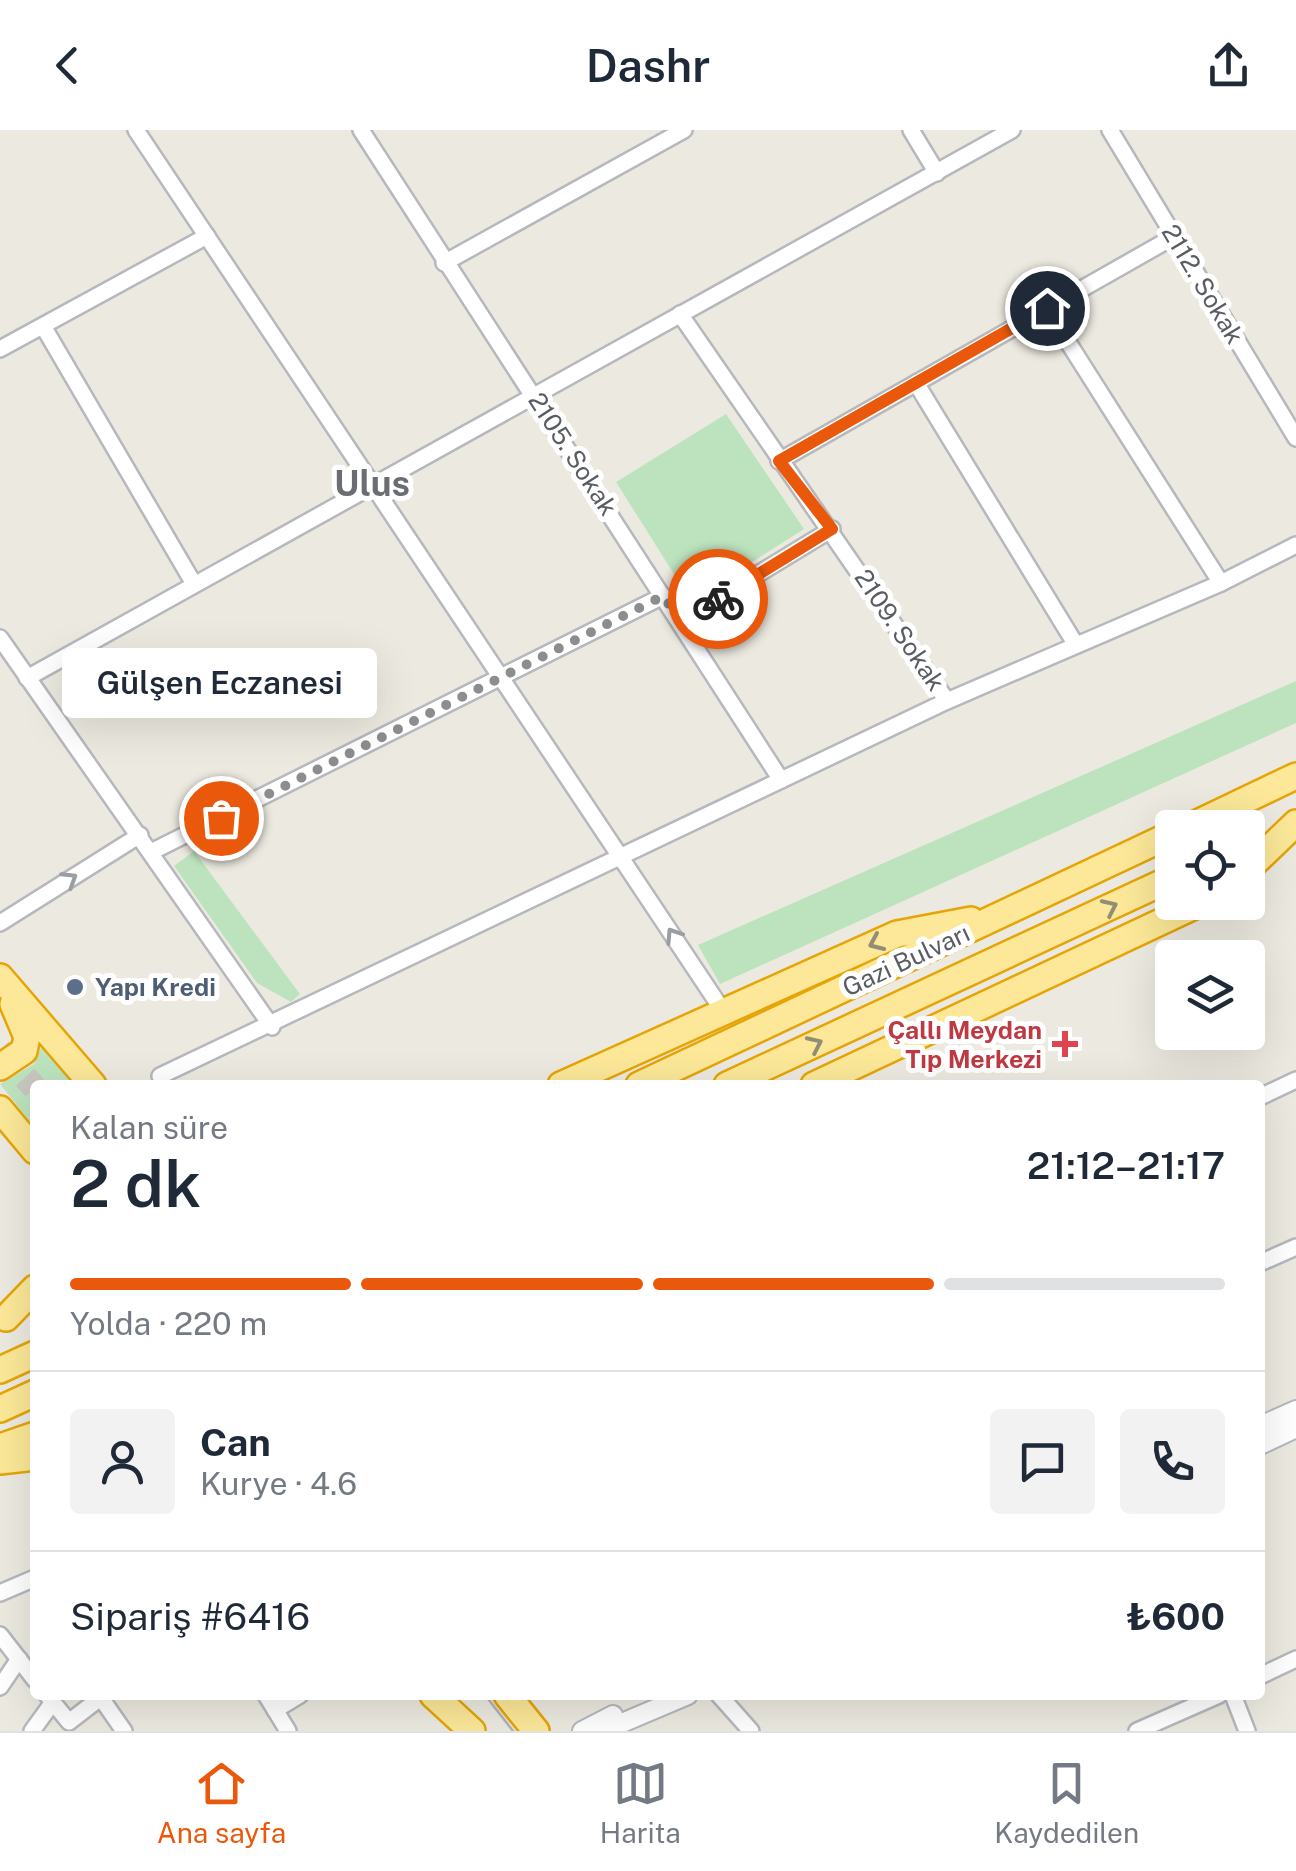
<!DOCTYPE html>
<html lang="tr">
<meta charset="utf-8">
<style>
:root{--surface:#fff;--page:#f2f2f3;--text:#1f2937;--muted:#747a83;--line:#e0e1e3;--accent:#ea580c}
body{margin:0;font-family:"Public Sans",sans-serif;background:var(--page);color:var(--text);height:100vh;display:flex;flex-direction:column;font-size:38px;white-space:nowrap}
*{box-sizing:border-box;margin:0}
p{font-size:32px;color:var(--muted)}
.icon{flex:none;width:55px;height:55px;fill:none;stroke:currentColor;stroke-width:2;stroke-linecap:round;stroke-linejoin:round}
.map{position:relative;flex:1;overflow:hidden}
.drawer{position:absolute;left:30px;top:950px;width:1235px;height:620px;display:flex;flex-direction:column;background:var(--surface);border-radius:10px;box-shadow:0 10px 40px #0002}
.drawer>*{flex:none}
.controls{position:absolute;left:1155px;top:680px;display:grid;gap:20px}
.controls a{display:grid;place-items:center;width:110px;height:110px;border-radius:10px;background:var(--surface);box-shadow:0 10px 40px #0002;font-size:50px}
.pin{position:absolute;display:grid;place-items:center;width:85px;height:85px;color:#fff;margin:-42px;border:5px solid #fff;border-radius:50%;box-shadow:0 2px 10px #0007}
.courier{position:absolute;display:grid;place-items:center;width:100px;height:100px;margin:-50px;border:8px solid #ea580c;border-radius:50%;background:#fff;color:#222;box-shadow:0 2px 12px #0007}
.bubble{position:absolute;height:70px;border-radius:10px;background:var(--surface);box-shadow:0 10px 40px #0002;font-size:32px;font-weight:600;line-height:70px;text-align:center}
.overview em{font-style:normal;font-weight:600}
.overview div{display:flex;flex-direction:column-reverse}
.overview{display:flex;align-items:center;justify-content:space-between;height:170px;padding:0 40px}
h1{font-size:65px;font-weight:600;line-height:75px}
.bar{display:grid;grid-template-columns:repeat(4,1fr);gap:15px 10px;align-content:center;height:120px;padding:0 40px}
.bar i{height:12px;border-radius:8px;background:var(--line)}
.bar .active{background:var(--accent)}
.bar p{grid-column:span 4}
.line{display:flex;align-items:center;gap:25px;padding:0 40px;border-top:2px solid var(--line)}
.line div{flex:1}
.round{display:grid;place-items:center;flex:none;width:105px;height:105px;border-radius:10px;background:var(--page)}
header{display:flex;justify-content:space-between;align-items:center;height:130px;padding:0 40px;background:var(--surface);font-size:45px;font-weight:600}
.tab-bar{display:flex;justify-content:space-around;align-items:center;height:140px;border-top:2px solid var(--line);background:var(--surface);font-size:28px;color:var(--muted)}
.tab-bar a{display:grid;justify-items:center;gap:5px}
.tab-bar .active{color:var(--accent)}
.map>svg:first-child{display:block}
</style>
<header><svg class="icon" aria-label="back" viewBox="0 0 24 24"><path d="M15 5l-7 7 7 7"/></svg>Dashr<svg class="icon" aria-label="share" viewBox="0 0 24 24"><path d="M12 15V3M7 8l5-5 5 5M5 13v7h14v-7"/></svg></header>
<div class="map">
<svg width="1296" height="1601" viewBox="0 0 1296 1601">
<rect width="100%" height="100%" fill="#eceae0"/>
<g fill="#bde3be">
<path d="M 726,284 L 804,399 L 691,471 L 616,352 Z"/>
<path d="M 1296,551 L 1296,593 L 720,854 L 698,815 Z"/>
<path d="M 194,721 L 300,864 L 291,872 L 257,853 L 174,736 Z"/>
<path d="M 44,910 L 83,955 L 35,955 L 35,998 L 0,954 L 34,934 Z"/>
</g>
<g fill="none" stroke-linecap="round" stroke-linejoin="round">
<path stroke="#c7c7c0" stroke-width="25" stroke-dasharray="25 12" stroke-linecap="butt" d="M 0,920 L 35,958"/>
<g stroke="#b6b8bd" stroke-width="20">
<g id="minor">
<path d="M 136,0 L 723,881"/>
<path d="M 361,0 L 781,650"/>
<path d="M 911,0 L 937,43"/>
<path d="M 1110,0 L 1296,308"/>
<path d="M 444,133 L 684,0"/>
<path d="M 1047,179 L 1221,453"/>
<path d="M 680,184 L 947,571"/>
<path d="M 43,196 L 194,454"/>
<path d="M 0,219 L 207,106"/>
<path d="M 916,253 L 1076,515"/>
<path d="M 779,331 L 1175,106"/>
<path d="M 681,491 L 832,399"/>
<path d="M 0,508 L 272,897"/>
<path d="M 27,548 L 1012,0"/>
<path d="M 151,722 L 663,466"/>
<path d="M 0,793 L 140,705"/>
<path d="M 160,946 L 947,571 L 1221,453 L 1296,415"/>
<path d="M 1260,967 L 1296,950"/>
<path d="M 1260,1133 L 1296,1117"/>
<path d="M 0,1463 L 35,1448"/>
<path d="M 0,1505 L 35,1550"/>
<path d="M 1260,1546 L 1296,1529"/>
<path d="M 0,1557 L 19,1529"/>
<path d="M 47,1565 L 69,1592 L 104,1565"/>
<path d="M 266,1565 L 288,1601"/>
<path d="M 719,1565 L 751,1601"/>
<path d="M 1233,1565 L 1247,1601"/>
<path d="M 101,1568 L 124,1601"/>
<path d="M 275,1580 L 300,1565"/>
<path d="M 32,1601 L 53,1572"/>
<path d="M 1137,1601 L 1219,1565"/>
</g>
</g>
<g stroke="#b6b8bd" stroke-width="22">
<g id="tertiary">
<path d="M 1260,1296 L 1296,1280"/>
<path d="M 1260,1315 L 1296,1298"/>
<path d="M 582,1601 L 613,1585"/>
<path d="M 603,1601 L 688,1565"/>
</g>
</g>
<g stroke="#e6a406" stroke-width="30">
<g id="trunk">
<path d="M 1187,698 L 1296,646"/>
<path d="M 1248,739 L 1296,693"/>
<path d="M 0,847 L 93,955"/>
<path d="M 0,937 L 24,921 L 27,907 L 13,874"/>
<path d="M 561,955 L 897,804 L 971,790"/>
<path d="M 639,955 L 1172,704"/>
<path d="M 727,955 L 1172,748"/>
<path d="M 814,955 L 1203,772"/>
<path d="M 0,979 L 35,1021"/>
<path d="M 6,1188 L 35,1158"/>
<path d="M 0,1240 L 35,1224"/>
<path d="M 0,1279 L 35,1263"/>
<path d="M 0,1317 L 35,1305"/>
<path d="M 0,1331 L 35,1327"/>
<path d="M 433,1565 L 472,1601"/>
<path d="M 507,1565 L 536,1601"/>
</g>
</g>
<use href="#minor" stroke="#fff" stroke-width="15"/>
<use href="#tertiary" stroke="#fff" stroke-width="18"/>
<use href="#trunk" stroke="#fce898" stroke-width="25"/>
<path stroke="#b2b3b3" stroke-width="2.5" d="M 485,1565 L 513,1601"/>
</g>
<defs><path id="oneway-chevron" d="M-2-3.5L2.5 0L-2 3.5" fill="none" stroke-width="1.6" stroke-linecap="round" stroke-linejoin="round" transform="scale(2.5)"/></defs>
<g stroke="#9b9ea0">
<use href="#oneway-chevron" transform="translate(70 749) rotate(-32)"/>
<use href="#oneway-chevron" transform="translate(673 805) rotate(-123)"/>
</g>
<g stroke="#928e74">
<use href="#oneway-chevron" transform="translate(1110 777) rotate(-25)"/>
<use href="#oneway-chevron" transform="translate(876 813) rotate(156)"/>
<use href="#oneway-chevron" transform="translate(815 914) rotate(-25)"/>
</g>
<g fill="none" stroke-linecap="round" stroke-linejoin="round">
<path stroke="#8c8e8d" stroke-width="10" stroke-dasharray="0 18" d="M 221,688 L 663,466 L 681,491 L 718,469"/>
<path stroke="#ea580c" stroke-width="12" d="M 718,469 L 832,399 L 779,331 L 1047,178"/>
</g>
<circle fill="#5c6f8a" stroke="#fff" stroke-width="4" cx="75" cy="857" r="10"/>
<path fill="#e0444e" stroke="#fff" stroke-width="4" d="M1060 899h10v10h10v10h-10v10h-10v-10h-10v-10h10z"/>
<g text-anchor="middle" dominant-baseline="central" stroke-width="10" stroke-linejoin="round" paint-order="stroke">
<g font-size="25" fill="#595d61" stroke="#fff">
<text transform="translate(1203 154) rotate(59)">2112. Sokak</text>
<text transform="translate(573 324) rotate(57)">2105. Sokak</text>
<text transform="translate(900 500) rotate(56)">2109. Sokak</text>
<text transform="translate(906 830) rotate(-25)">Gazi Bulvarı</text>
</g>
<g font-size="25" font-weight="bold" fill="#4e5e75" stroke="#fff" text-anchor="start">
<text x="95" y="857">Yapı Kredi</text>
</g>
<g font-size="25" font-weight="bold" fill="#be3a42" stroke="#fff" text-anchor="end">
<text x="1042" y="900">Çallı Meydan<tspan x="1042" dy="29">Tıp Merkezi</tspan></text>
</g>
<g font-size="35" font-weight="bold" fill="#6a6e73" stroke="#fff">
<text x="372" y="353">Ulus</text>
</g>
</g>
</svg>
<div class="controls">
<a><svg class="icon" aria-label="locate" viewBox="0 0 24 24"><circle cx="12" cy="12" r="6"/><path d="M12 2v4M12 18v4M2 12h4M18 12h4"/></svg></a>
<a><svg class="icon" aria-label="layers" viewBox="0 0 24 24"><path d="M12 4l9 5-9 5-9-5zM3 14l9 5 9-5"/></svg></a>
</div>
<div class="pin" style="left:221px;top:688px;background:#ea580c"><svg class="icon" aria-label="bag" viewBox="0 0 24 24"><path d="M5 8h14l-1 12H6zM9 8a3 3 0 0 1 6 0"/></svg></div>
<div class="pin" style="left:1047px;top:178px;background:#1f2937"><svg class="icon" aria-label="home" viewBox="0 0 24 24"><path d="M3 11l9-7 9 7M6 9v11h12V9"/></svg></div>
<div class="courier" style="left:718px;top:469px"><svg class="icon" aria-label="bike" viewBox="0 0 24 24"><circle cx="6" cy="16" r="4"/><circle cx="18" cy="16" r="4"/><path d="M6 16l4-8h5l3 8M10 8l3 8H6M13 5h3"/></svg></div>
<div class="bubble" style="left:62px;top:518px;width:315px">Gülşen Eczanesi</div>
<section class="drawer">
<div class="overview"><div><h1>2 dk</h1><p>Kalan süre</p></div><em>21:12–21:17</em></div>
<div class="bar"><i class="active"></i><i class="active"></i><i class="active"></i><i></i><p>Yolda · 220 m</p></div>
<div class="line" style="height:180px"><a class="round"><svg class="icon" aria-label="person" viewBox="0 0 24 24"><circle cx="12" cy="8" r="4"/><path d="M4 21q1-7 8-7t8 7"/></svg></a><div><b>Can</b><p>Kurye · 4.6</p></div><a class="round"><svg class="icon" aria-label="chat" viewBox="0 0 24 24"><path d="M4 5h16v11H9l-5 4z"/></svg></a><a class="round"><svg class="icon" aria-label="phone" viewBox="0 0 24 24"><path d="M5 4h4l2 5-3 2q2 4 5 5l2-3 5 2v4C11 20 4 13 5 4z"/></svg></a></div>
<div class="line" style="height:130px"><div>Sipariş #6416</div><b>₺600</b></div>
</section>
</div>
<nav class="tab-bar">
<a class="active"><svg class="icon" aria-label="home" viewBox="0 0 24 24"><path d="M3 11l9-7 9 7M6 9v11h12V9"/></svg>Ana sayfa</a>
<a><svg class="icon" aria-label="map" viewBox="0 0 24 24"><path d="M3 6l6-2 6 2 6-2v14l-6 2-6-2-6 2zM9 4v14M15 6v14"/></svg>Harita</a>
<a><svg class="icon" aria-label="saved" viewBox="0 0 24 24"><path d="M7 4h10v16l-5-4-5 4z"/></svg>Kaydedilen</a>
</nav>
